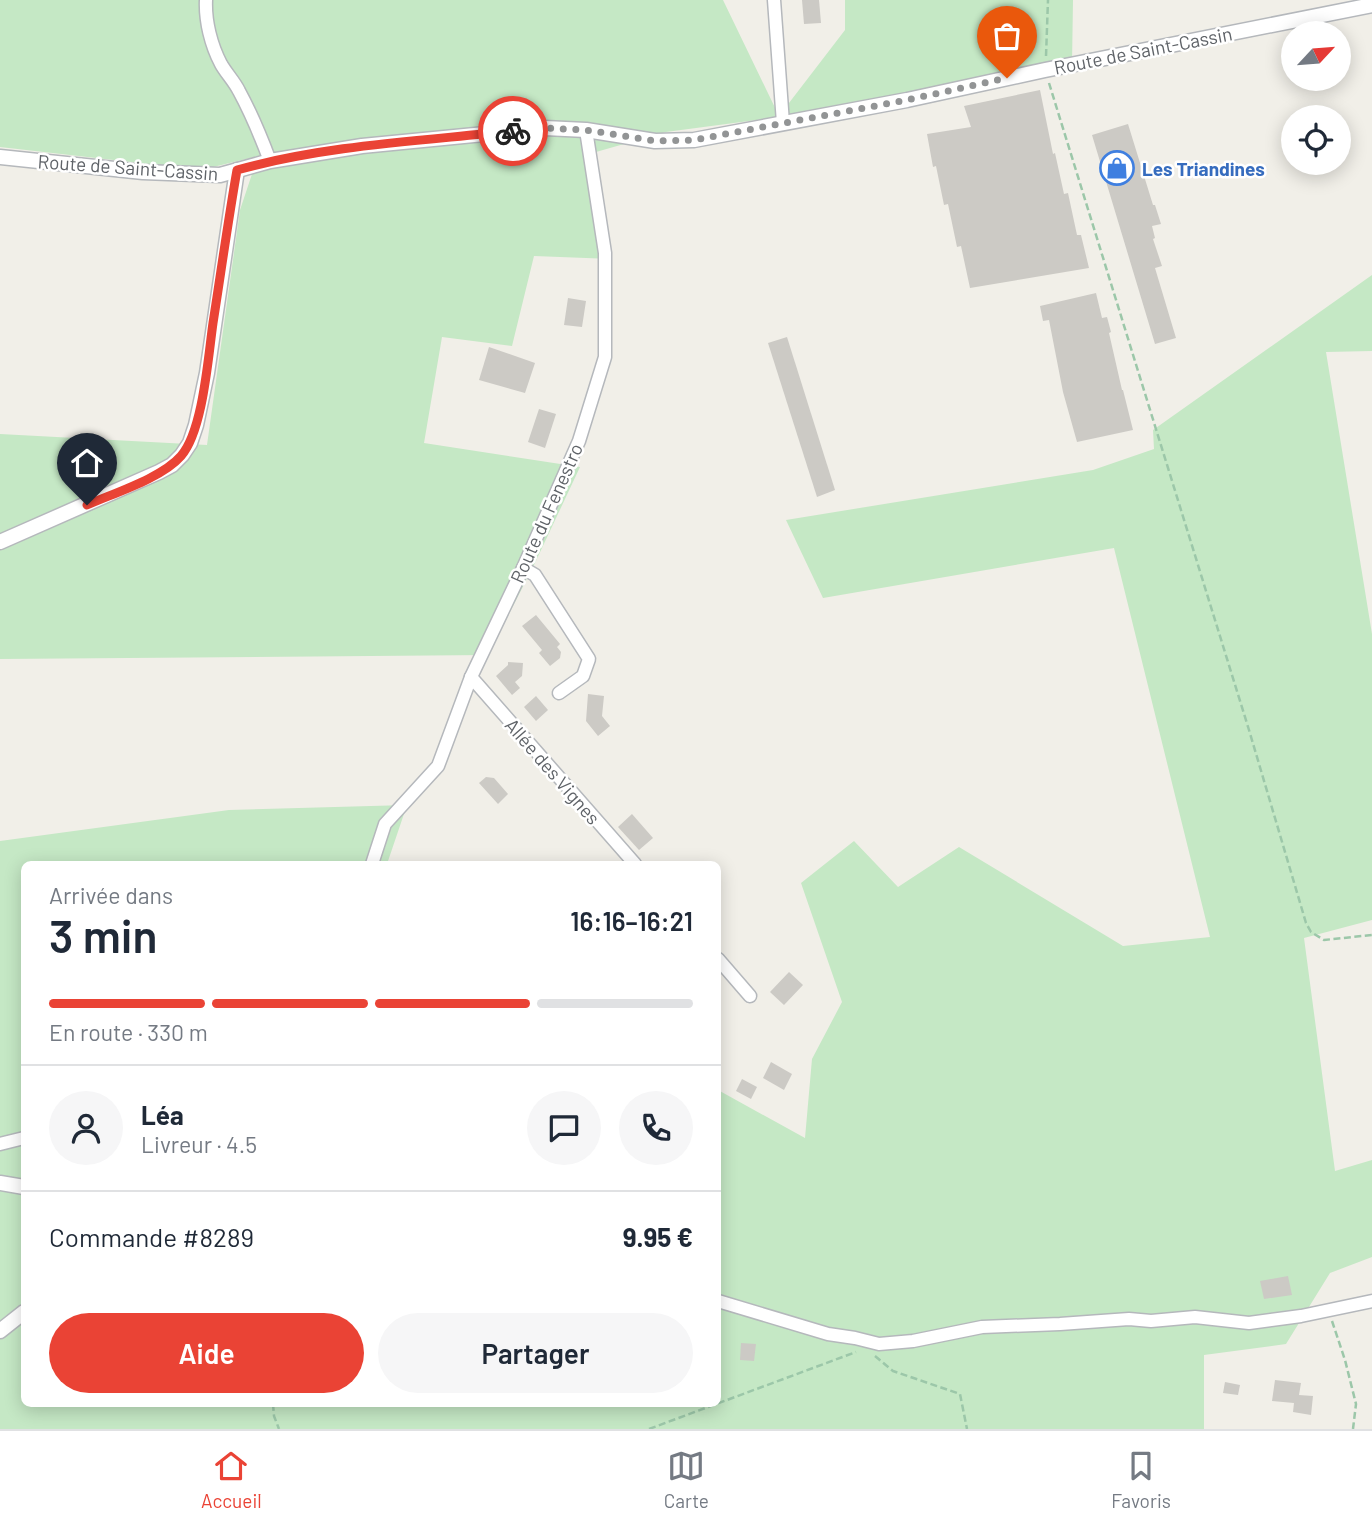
<!DOCTYPE html>
<html lang="fr">
<meta charset="utf-8">
<style>
:root{--surface:#fff;--page:#f6f6f7;--text:#1f2937;--muted:#747a83;--line:#e0e1e3;--accent:#ea4335}
body{margin:0;font-family:Barlow,sans-serif;background:var(--page);color:var(--text);height:100vh;display:flex;flex-direction:column;font-size:26px;white-space:nowrap}
*{box-sizing:border-box;margin:0}
p{font-size:23px;color:var(--muted)}
.icon{flex:none;width:38px;height:38px;fill:none;stroke:currentColor;stroke-width:2;stroke-linecap:round;stroke-linejoin:round}
.map{position:relative;flex:1;overflow:hidden}
.details{position:absolute;left:21px;top:861px;width:700px;height:546px;display:flex;flex-direction:column;background:var(--surface);border-radius:10px;box-shadow:0 4px 18px #0003}
.details>*{flex:none}
.needle{width:46px;rotate:64deg}
.controls{position:absolute;left:1281px;top:21px;display:grid;gap:14px}
.controls a{display:grid;place-items:center;width:70px;height:70px;border-radius:50%;background:var(--surface);box-shadow:0 4px 18px #0003;font-size:35px}
.pin{position:absolute;display:grid;place-items:center;width:60px;height:60px;color:#fff;margin:-72px -30px;border-radius:50% 50% 50% 0;rotate:-45deg;box-shadow:0 0 7px #0007}
.pin .icon{rotate:45deg}
.courier{position:absolute;display:grid;place-items:center;width:70px;height:70px;margin:-35px;border:5px solid #ea4335;border-radius:50%;background:#fff;color:#222;box-shadow:0 2px 9px #0007}
.summary em{font-style:normal;font-weight:600}
.summary div{display:flex;flex-direction:column-reverse}
.summary{display:flex;align-items:center;justify-content:space-between;height:119px;padding:0 28px}
h1{font-size:46px;font-weight:600;line-height:52px}
.bar{display:grid;grid-template-columns:repeat(4,1fr);gap:10px 7px;align-content:center;height:84px;padding:0 28px}
.bar i{height:9px;border-radius:5px;background:var(--line)}
.bar .on{background:var(--accent)}
.bar p{grid-column:span 4}
.line{display:flex;align-items:center;gap:18px;padding:0 28px;border-top:2px solid var(--line)}
.line div{flex:1}
.round{display:grid;place-items:center;flex:none;width:74px;height:74px;border-radius:37px;background:var(--page)}
.primary-button{display:flex;gap:14px;margin-top:auto;padding:14px 28px}
.primary-button a{flex:1;height:80px;border-radius:42px;background:var(--accent);color:#fff;font-size:28px;font-weight:600;line-height:80px;text-align:center}
.primary-button a+a{background:var(--page);color:var(--text)}
.menu{display:flex;justify-content:space-around;align-items:center;height:98px;border-top:2px solid var(--line);background:var(--surface);font-size:19px;color:var(--muted)}
.menu a{display:grid;justify-items:center;gap:4px}
.menu .on{color:var(--accent)}
.map>svg:first-child{display:block}
</style>
<div class="map">
<svg width="1372" height="1429" viewBox="0 0 1372 1429">
<rect width="100%" height="100%" fill="#f1efe8"/>
<g fill="#c5e8c5">
<path d="M 0,0 L 723,0 L 779,116 L 845,30 L 845,0 L 1073,0 L 1072,64 L 779,117 L 666,132 L 596,152 L 612,259 L 534,256 L 512,346 L 442,337 L 424,443 L 580,467 L 534,565 L 488,655 L 0,659 L 0,434 L 207,445 L 240,210 L 258,156 L 201,170 L 0,147 Z"/>
<path d="M 1372,275 L 1372,351 L 1326,352 L 1372,634 L 1372,920 L 1304,938 L 1335,1171 L 1372,1160 L 1372,1257 L 1330,1273 L 1286,1344 L 1204,1355 L 1204,1429 L 0,1429 L 0,841 L 229,810 L 407,805 L 387,864 L 24,864 L 24,1404 L 718,1404 L 718,1090 L 805,1138 L 812,1059 L 842,1002 L 801,883 L 854,841 L 898,887 L 959,847 L 1123,946 L 1210,937 L 1114,548 L 823,598 L 786,520 L 1093,470 L 1154,449 L 1153,430 Z"/>
</g>
<g fill="#cccac5">
<path d="M 802,0 L 819,0 L 821,23 L 804,24 Z"/>
<path d="M 1040,90 L 1053,154 L 1055,153 L 1064,194 L 1068,193 L 1077,235 L 1081,235 L 1089,268 L 970,288 L 961,246 L 957,247 L 948,204 L 944,205 L 936,166 L 933,167 L 927,134 L 971,127 L 964,106 Z"/>
<path d="M 1128,124 L 1153,205 L 1155,205 L 1161,224 L 1152,226 L 1155,238 L 1153,239 L 1162,266 L 1155,268 L 1176,338 L 1155,344 L 1092,135 Z"/>
<path d="M 1096,293 L 1102,318 L 1107,317 L 1111,332 L 1109,333 L 1122,390 L 1123,390 L 1133,430 L 1077,442 L 1063,392 L 1049,320 L 1043,321 L 1040,306 Z"/>
<path d="M 568,298 L 586,301 L 582,327 L 564,325 Z"/>
<path d="M 787,337 L 835,490 L 817,497 L 768,343 Z"/>
<path d="M 489,347 L 535,363 L 525,393 L 479,380 Z"/>
<path d="M 539,409 L 556,414 L 545,448 L 528,442 Z"/>
<path d="M 536,615 L 560,644 L 557,647 L 561,652 L 560,658 L 550,666 L 539,653 L 542,650 L 522,626 Z"/>
<path d="M 508,662 L 523,663 L 522,676 L 515,682 L 520,688 L 512,695 L 496,676 L 508,665 Z"/>
<path d="M 588,694 L 604,696 L 602,716 L 610,726 L 598,736 L 586,721 Z"/>
<path d="M 536,696 L 548,710 L 536,721 L 524,707 Z"/>
<path d="M 486,777 L 494,778 L 508,794 L 498,804 L 479,783 Z"/>
<path d="M 632,814 L 653,838 L 639,850 L 618,827 Z"/>
<path d="M 789,972 L 803,985 L 784,1005 L 770,992 Z"/>
<path d="M 771,1062 L 792,1074 L 784,1090 L 763,1078 Z"/>
<path d="M 742,1079 L 757,1087 L 751,1099 L 736,1091 Z"/>
<path d="M 1288,1276 L 1292,1295 L 1264,1299 L 1260,1281 Z"/>
<path d="M 741,1343 L 756,1344 L 754,1361 L 740,1360 Z"/>
<path d="M 1275,1380 L 1301,1383 L 1299,1395 L 1313,1396 L 1311,1415 L 1293,1412 L 1294,1403 L 1272,1401 Z"/>
<path d="M 1225,1382 L 1240,1385 L 1238,1395 L 1223,1393 Z"/>
</g>
<g fill="none" stroke-linecap="round" stroke-linejoin="round">
<g stroke="#b5b8bc" stroke-width="15">
<g id="minor">
<path d="M 206,0 C 205,21 211,45 221,64 C 226,73 234,81 239,91 C 251,113 261,137 270,161"/>
<path d="M 774,0 L 783,123"/>
<path d="M 523,568 L 535,575 L 589,659 L 583,676 L 559,693"/>
<path d="M 471,677 L 635,864"/>
<path d="M 372,864 L 385,824 L 438,766 L 471,677 L 523,568 L 579,441 L 605,357 L 605,253 L 586,130"/>
<path d="M 718,959 L 750,996"/>
<path d="M 0,1144 L 24,1138"/>
<path d="M 718,1301 L 828,1334 L 855,1338 L 879,1344 L 913,1341 L 982,1327 L 1060,1324 L 1129,1319 L 1151,1321 L 1195,1317 L 1249,1323 L 1301,1316 L 1372,1301"/>
</g>
</g>
<g stroke="#b5b8bc" stroke-width="17">
<g id="tertiary">
<path d="M 0,157 L 143,172 L 220,175 L 270,161 L 362,146 L 545,128 L 586,130 L 655,141 L 694,140 L 907,100 L 1045,70 L 1372,5"/>
<path d="M 0,542 L 159,472 L 172,465 L 182,455 L 190,443 L 196,425 L 207,373 L 237,170"/>
<path d="M 0,1183 L 24,1187"/>
<path d="M 0,1331 L 24,1312"/>
</g>
</g>
<g stroke="#9cc7a9" stroke-width="2.5" stroke-dasharray="7 3.5" stroke-linecap="butt">
<path d="M 1046,56 L 1048,0"/>
<path d="M 1049,83 L 1249,730 L 1306,923 L 1311,932 L 1324,940 L 1372,935"/>
<path d="M 1332,1321 L 1345,1360 L 1356,1404 L 1353,1429"/>
<path d="M 875,1356 L 893,1371 L 960,1394 L 967,1429"/>
<path d="M 273,1404 L 274,1416 L 279,1429"/>
<path d="M 649,1429 L 856,1352"/>
</g>
<use href="#minor" stroke="#fff" stroke-width="12"/>
<use href="#tertiary" stroke="#fff" stroke-width="14"/>
</g>
<g fill="none" stroke-linecap="round" stroke-linejoin="round">
<path stroke="#929495" stroke-width="7" stroke-dasharray="0 12.6" d="M 513,131 L 545,128 L 586,130 L 655,141 L 694,140 L 907,100 L 1007,78"/>
<path stroke="#ea4335" stroke-width="9" d="M 87,505 C 114,493 162,478 181,456 C 203,431 208,358 213,323 C 221,272 228,221 237,170 C 327,145 421,141 513,131"/>
</g>
<defs>
<g id="shop-ring" transform="scale(1.75)"><circle r="9.5" fill="#fff" stroke="#3f7fe0" stroke-width="1.5"/><path d="M-5-2.5h2.3a2.7 3.5 0 0 1 5.4 0H5L5.5 6h-11ZM-1.5-2.5h3a1.5 2.3 0 0 0-3 0Z" fill="#3f7fe0"/></g>
</defs>
<g fill-rule="evenodd">
<use href="#shop-ring" x="1117" y="168"/>
</g>
<g text-anchor="middle" dominant-baseline="central" stroke-width="5" stroke-linejoin="round" paint-order="stroke">
<g font-size="19" fill="#5f6368" stroke="#fff">
<text transform="translate(1143 50) rotate(-11)">Route de Saint-Cassin</text>
<text transform="translate(128 167) rotate(4)">Route de Saint-Cassin</text>
<text transform="translate(546 513) rotate(-66)">Route du Fenestro</text>
<text transform="translate(553 771) rotate(49)">Allée des Vignes</text>
</g>
<g font-size="19" font-weight="bold" fill="#366cbe" stroke="#fff" text-anchor="start">
<text x="1142" y="168">Les Triandines</text>
</g>
</g>
</svg>
<div class="controls">
<a><svg class="needle" viewBox="-14 -14 28 28"><path d="M0-13l5 13h-10z" fill="#e53935"/><path d="M0 13l5-13h-10z" fill="#747a83"/></svg></a>
<a><svg class="icon" aria-label="locate" viewBox="0 0 24 24"><circle cx="12" cy="12" r="6"/><path d="M12 2v4M12 18v4M2 12h4M18 12h4"/></svg></a>
</div>
<div class="pin" style="left:1007px;top:78px;background:#ea580c"><svg class="icon" aria-label="bag" viewBox="0 0 24 24"><path d="M5 8h14l-1 12H6zM9 8a3 3 0 0 1 6 0"/></svg></div>
<div class="pin" style="left:87px;top:505px;background:#1f2937"><svg class="icon" aria-label="home" viewBox="0 0 24 24"><path d="M3 11l9-7 9 7M6 9v11h12V9"/></svg></div>
<div class="courier" style="left:513px;top:131px"><svg class="icon" aria-label="bike" viewBox="0 0 24 24"><circle cx="6" cy="16" r="4"/><circle cx="18" cy="16" r="4"/><path d="M6 16l4-8h5l3 8M10 8l3 8H6M13 5h3"/></svg></div>
<section class="details">
<div class="summary"><div><h1>3 min</h1><p>Arrivée dans</p></div><em>16:16–16:21</em></div>
<div class="bar"><i class="on"></i><i class="on"></i><i class="on"></i><i></i><p>En route · 330 m</p></div>
<div class="line" style="height:126px"><a class="round"><svg class="icon" aria-label="person" viewBox="0 0 24 24"><circle cx="12" cy="8" r="4"/><path d="M4 21q1-7 8-7t8 7"/></svg></a><div><b>Léa</b><p>Livreur · 4.5</p></div><a class="round"><svg class="icon" aria-label="chat" viewBox="0 0 24 24"><path d="M4 5h16v11H9l-5 4z"/></svg></a><a class="round"><svg class="icon" aria-label="phone" viewBox="0 0 24 24"><path d="M5 4h4l2 5-3 2q2 4 5 5l2-3 5 2v4C11 20 4 13 5 4z"/></svg></a></div>
<div class="line" style="height:91px"><div>Commande #8289</div><b>9.95 €</b></div>
<div class="primary-button"><a>Aide</a><a>Partager</a></div>
</section>
</div>
<nav class="menu">
<a class="on"><svg class="icon" aria-label="home" viewBox="0 0 24 24"><path d="M3 11l9-7 9 7M6 9v11h12V9"/></svg>Accueil</a>
<a><svg class="icon" aria-label="map" viewBox="0 0 24 24"><path d="M3 6l6-2 6 2 6-2v14l-6 2-6-2-6 2zM9 4v14M15 6v14"/></svg>Carte</a>
<a><svg class="icon" aria-label="saved" viewBox="0 0 24 24"><path d="M7 4h10v16l-5-4-5 4z"/></svg>Favoris</a>
</nav>
